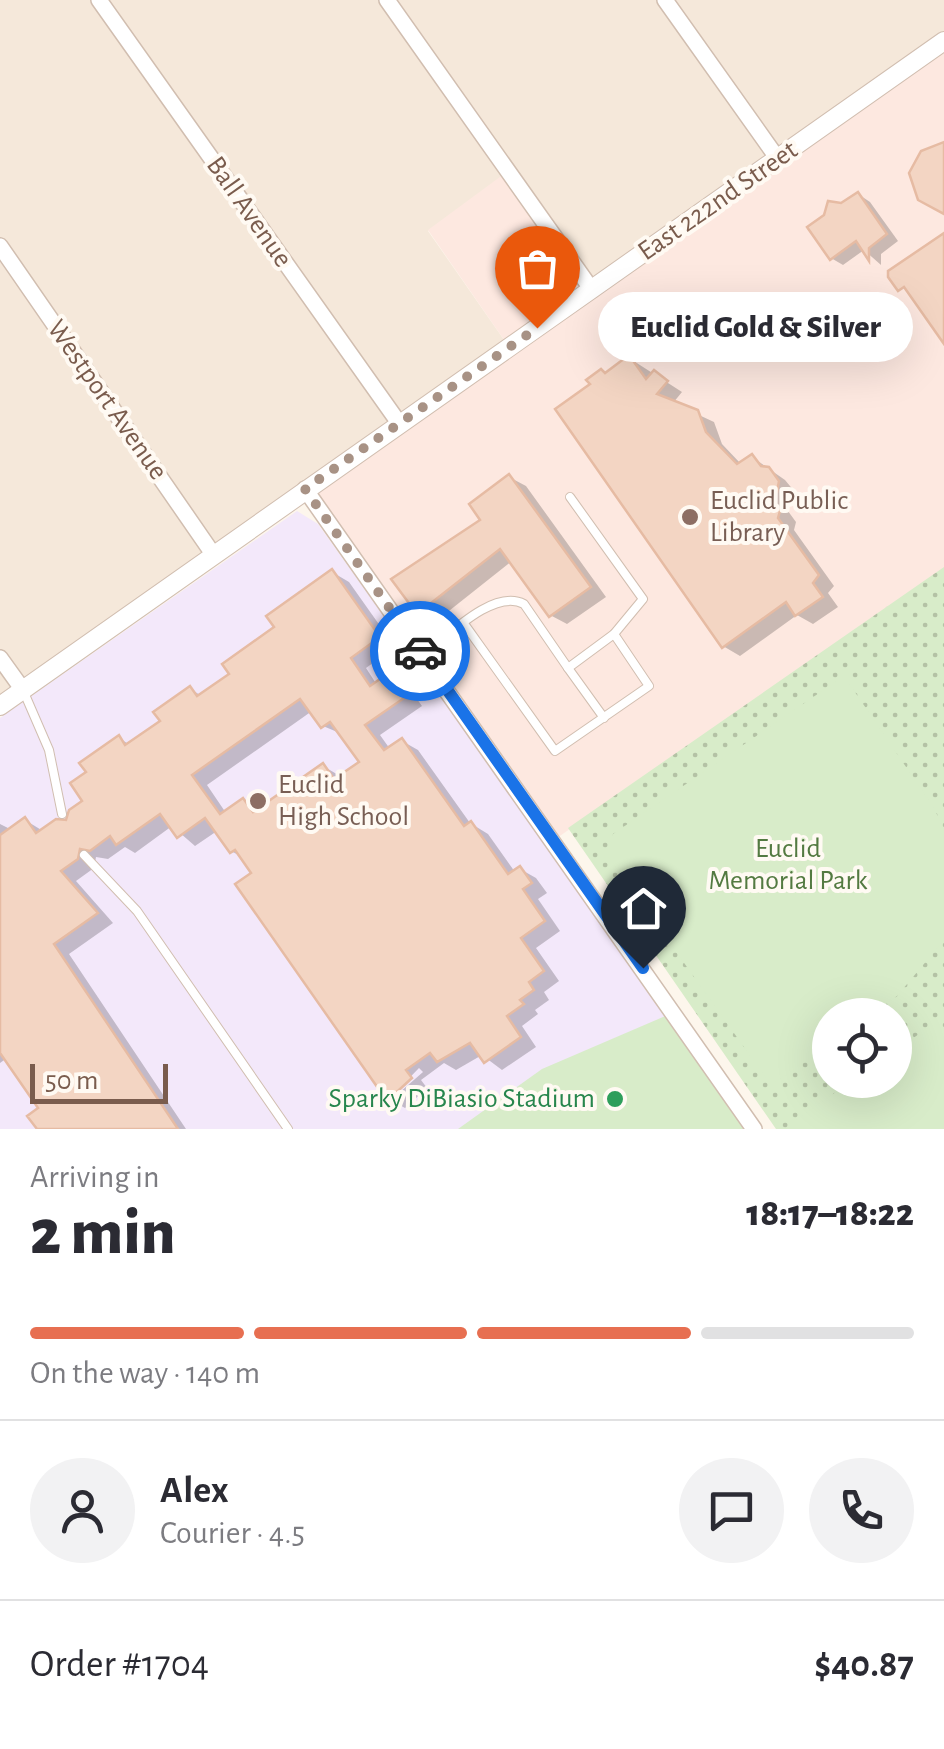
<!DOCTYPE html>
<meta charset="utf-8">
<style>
:root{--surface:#fff;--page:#f2f2f3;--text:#2b2b33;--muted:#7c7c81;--line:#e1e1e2;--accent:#e76f51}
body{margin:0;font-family:"Alegreya Sans",sans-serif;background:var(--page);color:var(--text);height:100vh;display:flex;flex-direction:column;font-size:38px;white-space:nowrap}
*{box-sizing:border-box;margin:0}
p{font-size:32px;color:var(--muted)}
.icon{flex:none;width:55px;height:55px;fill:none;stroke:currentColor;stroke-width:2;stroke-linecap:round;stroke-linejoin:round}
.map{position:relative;height:1129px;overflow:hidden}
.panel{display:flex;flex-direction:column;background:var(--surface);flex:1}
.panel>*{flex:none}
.controls{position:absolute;left:812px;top:998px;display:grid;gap:20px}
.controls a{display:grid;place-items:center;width:100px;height:100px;border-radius:50%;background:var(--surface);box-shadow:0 10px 40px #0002;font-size:50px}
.scale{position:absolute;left:30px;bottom:25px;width:138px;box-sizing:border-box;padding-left:10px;border:5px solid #7a5c4d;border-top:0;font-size:28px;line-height:35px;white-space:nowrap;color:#7a5c4d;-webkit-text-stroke:8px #fffaf3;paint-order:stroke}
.pin{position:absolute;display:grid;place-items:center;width:85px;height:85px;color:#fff;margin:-102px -42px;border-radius:50% 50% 50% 0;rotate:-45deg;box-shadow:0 0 10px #0007}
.pin .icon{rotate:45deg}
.courier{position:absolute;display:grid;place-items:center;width:100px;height:100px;margin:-50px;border:8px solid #1a73e8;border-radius:50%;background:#fff;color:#222;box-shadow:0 2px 12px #0007}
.bubble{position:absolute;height:70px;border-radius:35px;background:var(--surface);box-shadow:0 10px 40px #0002;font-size:32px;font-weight:800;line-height:70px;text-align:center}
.head em{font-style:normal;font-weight:800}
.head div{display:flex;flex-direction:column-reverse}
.head{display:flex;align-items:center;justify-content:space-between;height:170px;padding:0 30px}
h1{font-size:65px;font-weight:800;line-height:75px}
.bar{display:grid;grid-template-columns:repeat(4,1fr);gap:15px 10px;align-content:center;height:120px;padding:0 30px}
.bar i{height:12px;border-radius:8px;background:var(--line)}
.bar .active{background:var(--accent)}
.bar p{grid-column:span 4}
.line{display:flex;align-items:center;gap:25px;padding:0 30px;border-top:2px solid var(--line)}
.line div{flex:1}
.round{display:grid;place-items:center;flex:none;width:105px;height:105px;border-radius:52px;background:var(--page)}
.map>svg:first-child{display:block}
</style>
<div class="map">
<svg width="944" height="1129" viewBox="0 0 944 1129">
<defs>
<pattern id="green-dots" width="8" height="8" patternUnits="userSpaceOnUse" patternTransform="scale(2.5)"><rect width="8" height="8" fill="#d8ecc9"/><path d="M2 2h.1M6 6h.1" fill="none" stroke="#b4c2a5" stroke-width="1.8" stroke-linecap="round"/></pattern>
</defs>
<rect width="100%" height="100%" fill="#fdf6ec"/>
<path fill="#f5e8da" d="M 0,0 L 944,0 L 944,41 L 592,290 L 508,172 L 428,231 L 509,347 L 0,706 Z"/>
<path fill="#fde8e0" d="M 944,41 L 944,570 L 554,840 L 305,489 L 509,347 L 428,230 L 508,171 L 591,290 Z"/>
<path fill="#f3e8fa" d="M 297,511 L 318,524 L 750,1129 L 0,1129 L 0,718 Z"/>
<path fill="url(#green-dots)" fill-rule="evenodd" d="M 944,567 L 944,1129 L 776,1129 L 568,828 ZM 830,1015 L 895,1015 L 895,1080 L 830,1080 Z"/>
<g fill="#d8ecc9">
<path d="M 844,676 L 934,808 L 944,830 L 944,929 L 939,946 L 897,996 L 871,1015 L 830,1015 L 830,1044 L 771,1085 L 608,856 L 613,834 Z"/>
<path d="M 670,1014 L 750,1129 L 458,1129 L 542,1069 Z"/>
<path d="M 933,1024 L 944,1041 L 944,1129 L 797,1129 L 793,1122 L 853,1080 L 895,1080 L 895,1051 Z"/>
</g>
<g fill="#0003" fill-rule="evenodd">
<path d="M 858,194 L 870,202 L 898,241 L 881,254 L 881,265 L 864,250 L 843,265 L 831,258 L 826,217 Z"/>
<path d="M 629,358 L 682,392 L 673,403 L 714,422 L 722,444 L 741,464 L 752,457 L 785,480 L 795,492 L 793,502 L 785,507 L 796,522 L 794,530 L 834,586 L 828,593 L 838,607 L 813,624 L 797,615 L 740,656 L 723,646 L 606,374 Z"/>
<path d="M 509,477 L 526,486 L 606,597 L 567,624 L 550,615 L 512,561 L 435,622 L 418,612 L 484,521 Z"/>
<path d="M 332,572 L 349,582 L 395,647 L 366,668 L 377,685 L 391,675 L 407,685 L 422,706 L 380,735 L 390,749 L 402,741 L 418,750 L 470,823 L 488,834 L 515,872 L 520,869 L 536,878 L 547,893 L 538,899 L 560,931 L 536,948 L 559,981 L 544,992 L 549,1000 L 535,1010 L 538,1014 L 522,1026 L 536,1047 L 502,1070 L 482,1055 L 456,1070 L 444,1063 L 421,1080 L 427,1088 L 405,1108 L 391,1100 L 423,1072 L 419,1068 L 389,1099 L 244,858 L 231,851 L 217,831 L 195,846 L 172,826 L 135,853 L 125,847 L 108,859 L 96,857 L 94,868 L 76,881 L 113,923 L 69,954 L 186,1129 L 40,1129 L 42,1108 L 7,1058 L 0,1063 L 0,824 L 12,830 L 25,820 L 43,831 L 68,823 L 85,801 L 89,772 L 119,738 L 130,745 L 163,721 L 190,689 L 202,696 L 233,674 ZM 312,711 L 323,726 L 342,734 L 362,762 L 340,776 L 323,766 L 260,810 L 243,801 L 226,813 L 207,785 Z"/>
</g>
<g fill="#f3d5c3" stroke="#e6bba3" stroke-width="2.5" fill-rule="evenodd">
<path d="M 944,142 L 944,214 L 918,200 L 909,173 L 921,151 Z"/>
<path d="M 858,192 L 887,234 L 869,248 L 869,261 L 856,241 L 830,260 L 807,227 L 824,215 L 828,201 L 841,203 Z"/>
<path d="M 944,233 L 944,344 L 904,287 L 898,291 L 888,277 L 888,271 Z"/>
<path d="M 629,355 L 646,379 L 654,370 L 668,381 L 657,394 L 698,410 L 706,432 L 737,464 L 752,454 L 761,466 L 769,467 L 779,481 L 777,492 L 770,497 L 780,511 L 778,518 L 819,575 L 813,583 L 823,597 L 795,616 L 786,602 L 722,648 L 555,409 L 590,384 L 586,380 L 601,369 L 605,373 Z"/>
<path d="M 509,474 L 591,587 L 549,617 L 500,549 L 417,614 L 391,579 L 480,520 L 469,504 Z"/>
<path d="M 332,569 L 380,637 L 351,658 L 370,686 L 390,672 L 407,696 L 365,725 L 384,750 L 402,738 L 464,826 L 471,821 L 508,874 L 520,866 L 532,883 L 523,889 L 545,921 L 521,938 L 544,971 L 529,982 L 534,990 L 520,1000 L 524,1004 L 507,1016 L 521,1037 L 484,1063 L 470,1043 L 437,1062 L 430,1053 L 406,1070 L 412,1078 L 387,1101 L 235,884 L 251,873 L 235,850 L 230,853 L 205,818 L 177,838 L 160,814 L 116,845 L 110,836 L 90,851 L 80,849 L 78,859 L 61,871 L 98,913 L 54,944 L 178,1129 L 37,1129 L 27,1116 L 38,1108 L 0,1053 L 0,835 L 25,817 L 36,833 L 56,819 L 66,820 L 69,810 L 82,801 L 70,783 L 86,772 L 79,763 L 119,735 L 125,745 L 160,721 L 153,712 L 190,686 L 197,696 L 229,674 L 222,664 L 274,627 L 266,616 ZM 300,699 L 321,728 L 330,722 L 359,762 L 334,779 L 323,763 L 253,812 L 243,798 L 220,814 L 192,775 Z"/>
</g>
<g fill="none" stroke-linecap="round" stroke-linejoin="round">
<g stroke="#d1beb0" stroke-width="10">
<g id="service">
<path d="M 570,497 L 643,599 L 614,634"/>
<path d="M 465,625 L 555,751 L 649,686 L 614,634 L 568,668 L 604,718"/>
<path d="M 423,655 C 447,637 493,588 524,604 L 568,668"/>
<path d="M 23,690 L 49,750 L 62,814"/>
<path d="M 84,855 L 137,911 L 288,1129"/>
</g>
</g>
<g stroke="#d1beb0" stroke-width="18">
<g id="minor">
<path d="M 99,0 L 399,423"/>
<path d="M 387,0 L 592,290"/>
<path d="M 665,0 L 778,159"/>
<path d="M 0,246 L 213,554"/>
<path d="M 305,489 L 754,1129"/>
<path d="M 0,658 L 23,690"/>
</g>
</g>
<g stroke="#d1beb0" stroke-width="20">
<path id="tertiary" d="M 0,706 L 944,41"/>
</g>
<use href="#service" stroke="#fff" stroke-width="8"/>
<use href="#minor" stroke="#fff" stroke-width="15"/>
<use href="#tertiary" stroke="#fff" stroke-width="18"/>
</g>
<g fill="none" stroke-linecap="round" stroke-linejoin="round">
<path stroke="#a89285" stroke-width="10" stroke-dasharray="0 18" d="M 420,651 L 305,489 L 537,328"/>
<path stroke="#1a73e8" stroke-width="12" d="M 420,651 L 643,968"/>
</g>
<g fill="#8d6e63" stroke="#fffaf3" stroke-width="4">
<circle cx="690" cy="517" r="10"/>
<circle cx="258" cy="801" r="10"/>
</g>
<circle fill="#2e9e5b" stroke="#fffaf3" stroke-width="4" cx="615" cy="1099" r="10"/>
<g text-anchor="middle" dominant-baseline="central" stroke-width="8" stroke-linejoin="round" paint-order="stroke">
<g font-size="28" fill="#7a5c4d" stroke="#fffaf3">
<text transform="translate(718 201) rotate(-35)">East 222nd Street</text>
<text transform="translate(249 212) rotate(55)">Ball Avenue</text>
<text transform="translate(107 400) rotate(55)">Westport Avenue</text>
</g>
<g font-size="28" fill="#785e54" stroke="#fffaf3" text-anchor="start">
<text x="710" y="501">Euclid Public<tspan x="710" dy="32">Library</tspan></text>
<text x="278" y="785">Euclid<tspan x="278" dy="32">High School</tspan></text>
</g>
<g font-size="28" fill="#537a41" stroke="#fffaf3">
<text x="788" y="849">Euclid<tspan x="788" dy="32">Memorial Park</tspan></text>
</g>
<g font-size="28" fill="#27864d" stroke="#fffaf3" text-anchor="end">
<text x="595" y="1099">Sparky DiBiasio Stadium</text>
</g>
</g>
</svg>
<div class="controls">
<a><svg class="icon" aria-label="locate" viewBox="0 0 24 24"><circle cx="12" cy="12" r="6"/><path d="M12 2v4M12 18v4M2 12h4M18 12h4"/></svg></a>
</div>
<div class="scale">50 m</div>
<div class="pin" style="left:537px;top:328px;background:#ea580c"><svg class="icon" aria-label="bag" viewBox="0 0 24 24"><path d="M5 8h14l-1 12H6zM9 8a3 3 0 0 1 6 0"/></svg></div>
<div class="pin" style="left:643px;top:968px;background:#1f2937"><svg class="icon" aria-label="home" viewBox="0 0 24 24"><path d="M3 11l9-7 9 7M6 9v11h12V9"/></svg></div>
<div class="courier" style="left:420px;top:651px"><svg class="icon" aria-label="car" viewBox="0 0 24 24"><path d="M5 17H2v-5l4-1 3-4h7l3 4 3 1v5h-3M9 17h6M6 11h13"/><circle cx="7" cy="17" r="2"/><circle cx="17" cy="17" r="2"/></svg></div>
<div class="bubble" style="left:598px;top:292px;width:315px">Euclid Gold &amp; Silver</div>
</div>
<section class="panel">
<div class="head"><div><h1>2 min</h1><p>Arriving in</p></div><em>18:17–18:22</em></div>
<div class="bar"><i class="active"></i><i class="active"></i><i class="active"></i><i></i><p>On the way · 140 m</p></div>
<div class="line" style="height:180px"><a class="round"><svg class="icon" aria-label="person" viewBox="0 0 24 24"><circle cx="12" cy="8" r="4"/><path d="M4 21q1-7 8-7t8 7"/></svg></a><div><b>Alex</b><p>Courier · 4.5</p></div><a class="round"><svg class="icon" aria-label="chat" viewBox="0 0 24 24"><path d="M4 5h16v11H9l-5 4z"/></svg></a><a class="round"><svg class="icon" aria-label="phone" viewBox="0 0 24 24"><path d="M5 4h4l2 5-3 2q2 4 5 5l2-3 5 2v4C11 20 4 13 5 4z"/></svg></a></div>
<div class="line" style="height:130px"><div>Order #1704</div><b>$40.87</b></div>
</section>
